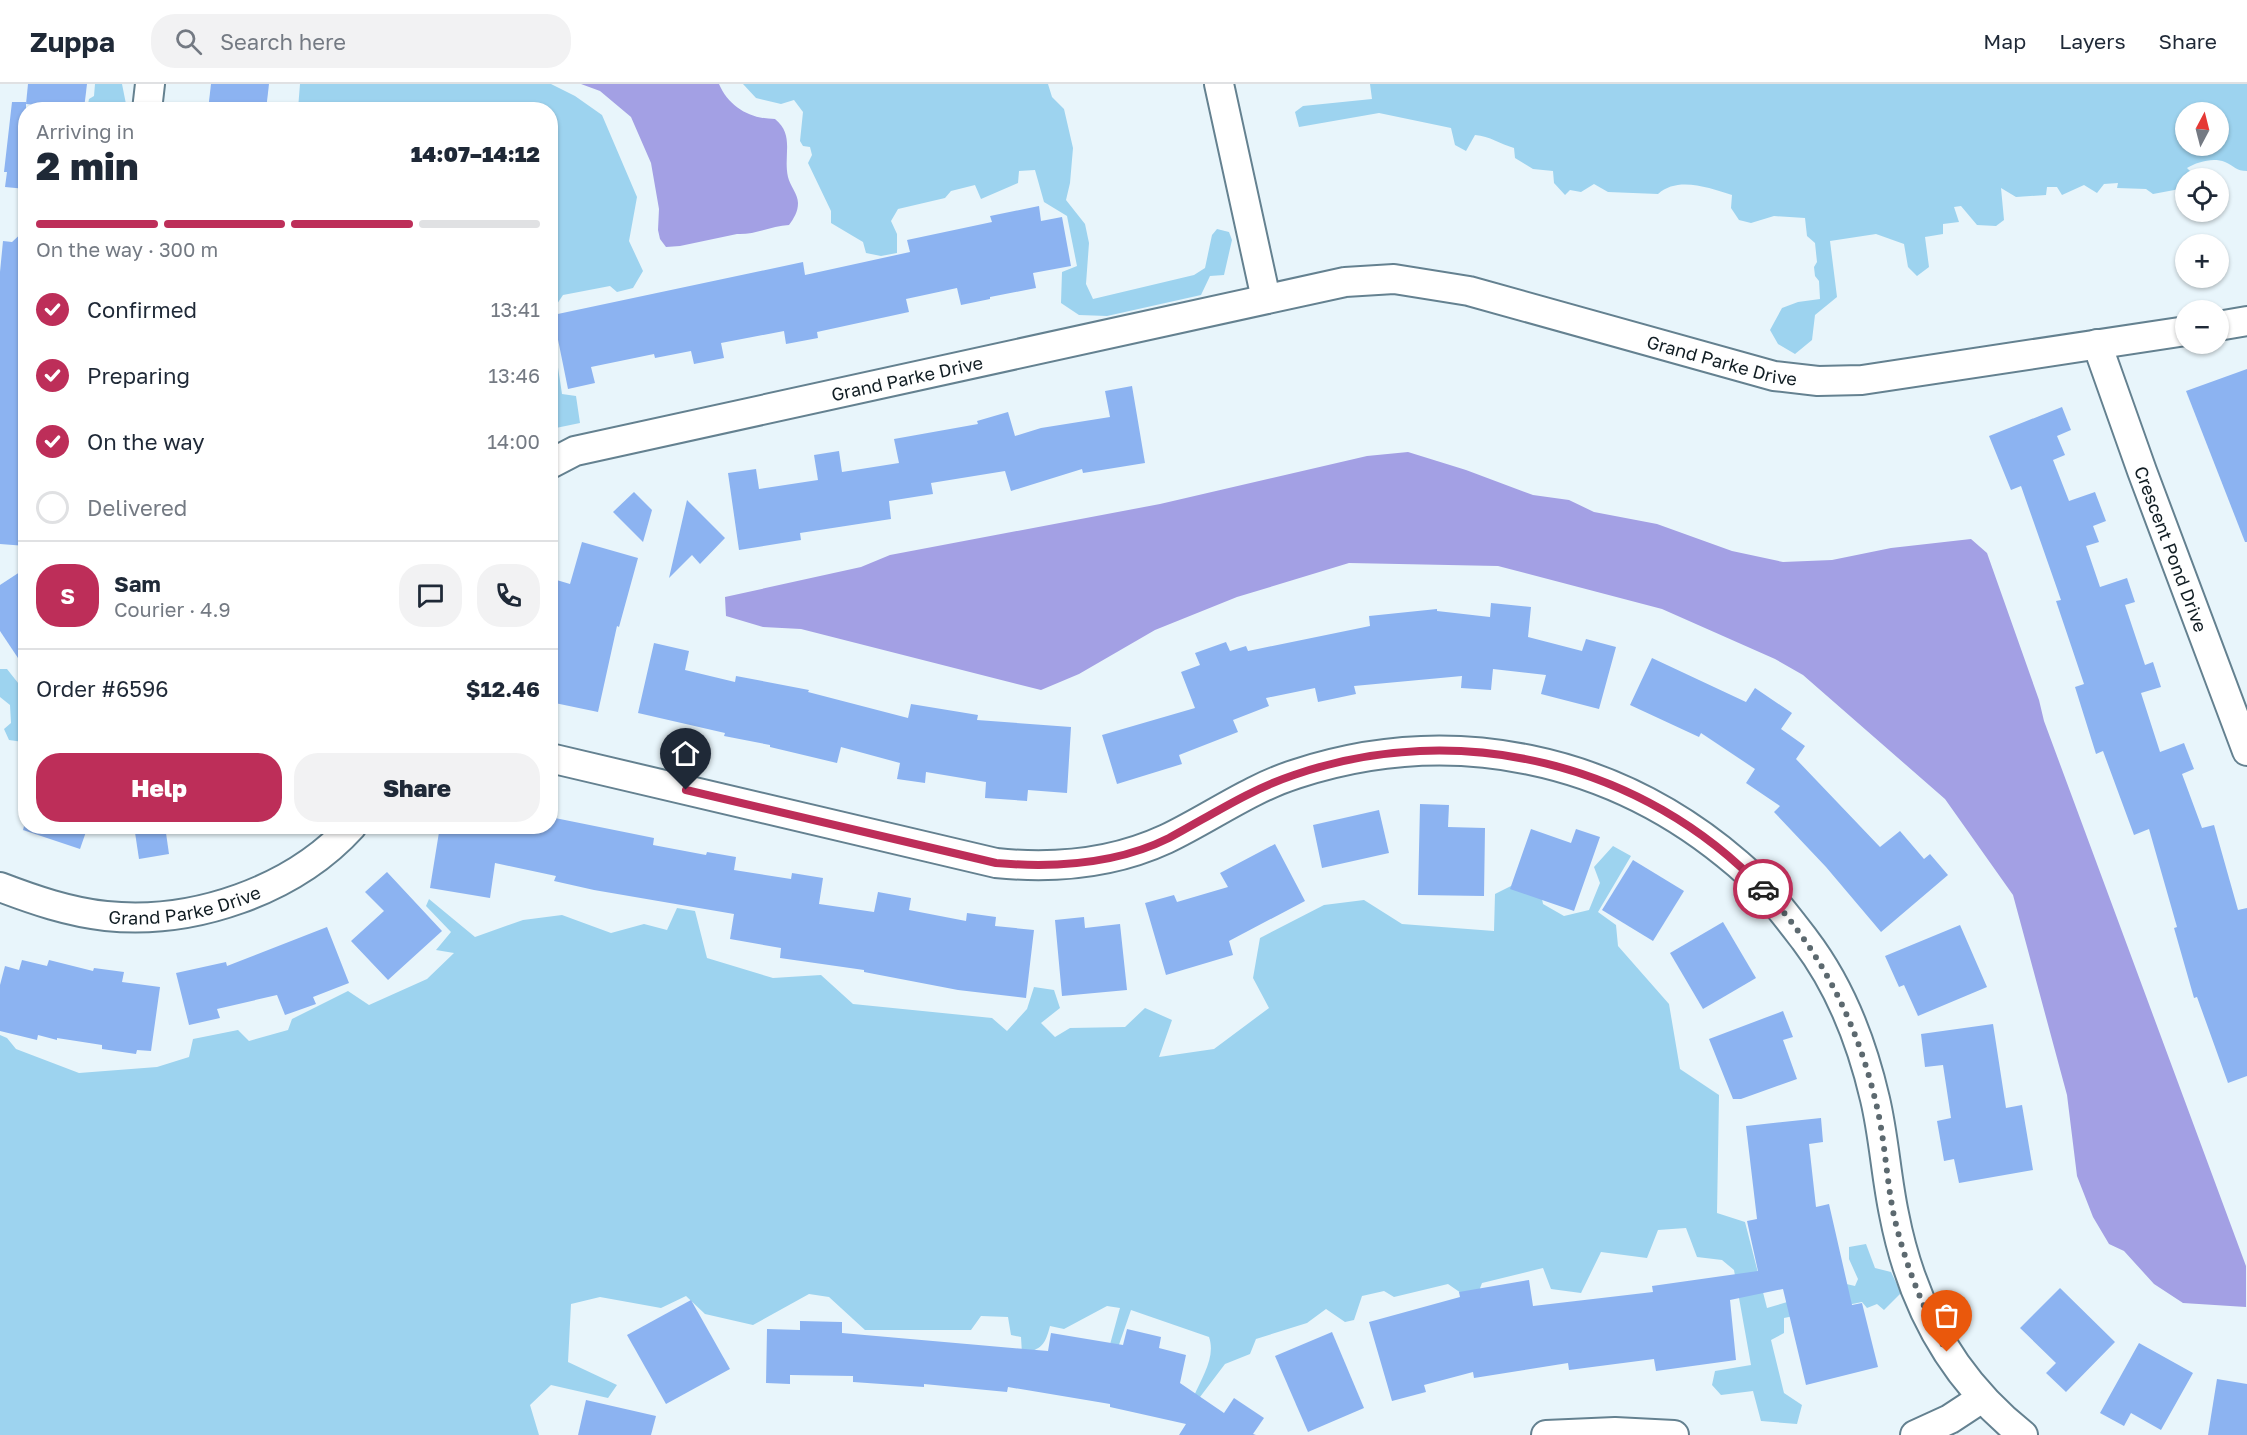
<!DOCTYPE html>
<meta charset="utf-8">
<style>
:root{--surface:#fff;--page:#f2f2f3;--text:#1f2937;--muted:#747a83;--line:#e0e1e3;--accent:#bd2e59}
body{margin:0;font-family:"Golos Text",sans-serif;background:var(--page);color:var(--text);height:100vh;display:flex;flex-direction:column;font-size:22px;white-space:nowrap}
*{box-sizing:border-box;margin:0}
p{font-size:20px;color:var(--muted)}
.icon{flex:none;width:33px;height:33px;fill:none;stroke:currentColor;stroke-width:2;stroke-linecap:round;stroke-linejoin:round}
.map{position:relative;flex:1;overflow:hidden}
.sheet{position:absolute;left:18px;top:18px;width:540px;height:732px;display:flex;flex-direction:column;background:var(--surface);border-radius:24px;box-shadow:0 2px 4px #0004}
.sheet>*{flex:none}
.needle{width:39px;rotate:7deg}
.controls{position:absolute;left:2175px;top:18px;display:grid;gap:12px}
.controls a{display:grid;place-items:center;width:54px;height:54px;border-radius:50%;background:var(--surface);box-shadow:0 2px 4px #0004;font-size:30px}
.pin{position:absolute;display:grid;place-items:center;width:51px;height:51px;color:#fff;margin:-62px -26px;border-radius:50% 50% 50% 0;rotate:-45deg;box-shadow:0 0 6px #0007}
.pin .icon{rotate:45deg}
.courier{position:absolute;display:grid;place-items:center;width:60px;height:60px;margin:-30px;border:4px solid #bd2e59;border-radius:50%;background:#fff;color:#222;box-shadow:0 2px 8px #0007}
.summary em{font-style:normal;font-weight:800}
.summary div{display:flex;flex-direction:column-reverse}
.summary{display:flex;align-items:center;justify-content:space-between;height:102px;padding:0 18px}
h1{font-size:39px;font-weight:800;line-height:45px}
.bar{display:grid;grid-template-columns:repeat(4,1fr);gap:9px 6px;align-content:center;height:72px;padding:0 18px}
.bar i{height:8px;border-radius:4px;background:var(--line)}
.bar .active{background:var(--accent)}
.bar p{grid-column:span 4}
.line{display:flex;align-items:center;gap:15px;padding:0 18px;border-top:2px solid var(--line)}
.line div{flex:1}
.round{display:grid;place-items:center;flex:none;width:63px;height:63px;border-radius:24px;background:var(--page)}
ol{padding:0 18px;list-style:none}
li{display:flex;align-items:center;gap:18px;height:66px}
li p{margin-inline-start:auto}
li .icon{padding:6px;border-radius:50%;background:var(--accent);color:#fff;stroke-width:4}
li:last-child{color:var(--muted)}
li i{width:33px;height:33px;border:3px solid var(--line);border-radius:50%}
.cta{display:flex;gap:12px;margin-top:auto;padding:12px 18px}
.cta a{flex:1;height:69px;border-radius:24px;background:var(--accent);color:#fff;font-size:24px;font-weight:800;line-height:69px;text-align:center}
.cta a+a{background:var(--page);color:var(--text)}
header{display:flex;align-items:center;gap:36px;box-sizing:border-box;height:84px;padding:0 30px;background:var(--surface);border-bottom:2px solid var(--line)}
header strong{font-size:28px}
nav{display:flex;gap:33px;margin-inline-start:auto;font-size:21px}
.search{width:420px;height:54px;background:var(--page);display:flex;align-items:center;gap:15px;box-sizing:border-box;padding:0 21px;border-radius:24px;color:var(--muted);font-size:22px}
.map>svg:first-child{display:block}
</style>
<header>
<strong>Zuppa</strong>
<div class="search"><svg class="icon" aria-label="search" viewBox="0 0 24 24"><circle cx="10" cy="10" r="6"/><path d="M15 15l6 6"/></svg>Search here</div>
<nav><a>Map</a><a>Layers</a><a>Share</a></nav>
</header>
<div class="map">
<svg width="2247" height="1351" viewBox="0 0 2247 1351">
<rect width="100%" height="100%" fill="#e8f5fb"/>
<g fill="#9dd3ef" fill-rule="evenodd">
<path d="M 95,0 L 122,0 L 127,25 L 87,25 L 89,15 L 94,12 Z"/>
<path d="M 300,0 L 551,0 L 575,12 L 602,31 L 637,113 L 629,157 L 643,187 L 633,204 L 617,208 L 610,202 L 563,211 L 551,229 L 550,26 L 298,25 Z"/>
<path d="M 743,0 L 1048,0 L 1052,13 L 1064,25 L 1073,64 L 1070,99 L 1066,116 L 1085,140 L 1089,159 L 1086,200 L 1093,215 L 1194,191 L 1205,184 L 1212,151 L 1217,145 L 1229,148 L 1232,156 L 1224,191 L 1210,192 L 1201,211 L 1107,232 L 1079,231 L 1061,219 L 1062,188 L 1077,182 L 1067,132 L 1044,118 L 1035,86 L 1019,87 L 1018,99 L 981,115 L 975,101 L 951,107 L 945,114 L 898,125 L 891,137 L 897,150 L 897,169 L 881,172 L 866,169 L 863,158 L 831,139 L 831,127 L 808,79 L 812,71 L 810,63 L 803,62 L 800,57 L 803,28 L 794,16 L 781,20 L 756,14 Z"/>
<path d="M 1370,0 L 2247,0 L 2247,87 C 2236,87 2234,82 2225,78 C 2213,73 2197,78 2187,84 L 2197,94 L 2186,94 L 2185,104 L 2153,110 L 2146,105 L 2117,104 L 2118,99 L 2104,100 L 2097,109 L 2084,101 L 2062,111 L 2057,103 L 2047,103 L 2046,111 L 2016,113 L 2001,104 L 2004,136 L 1996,142 L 1977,141 L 1961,122 L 1954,123 L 1959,138 L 1943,140 L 1943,150 L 1925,153 L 1929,183 L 1917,192 L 1908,183 L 1904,160 L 1876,150 L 1830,157 L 1837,213 L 1815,231 L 1812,256 L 1795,270 L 1778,260 L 1770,246 L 1782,224 L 1798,218 L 1820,215 L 1819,197 L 1815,192 L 1814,183 L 1817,178 L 1815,159 L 1807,152 L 1805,134 L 1774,132 L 1751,139 L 1739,136 L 1731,124 L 1732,111 C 1709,104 1678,92 1658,110 L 1608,108 L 1594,100 L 1581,108 L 1570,106 L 1565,111 L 1554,99 L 1553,87 L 1533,85 L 1515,74 L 1514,64 C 1500,60 1490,52 1475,51 L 1466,67 L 1455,61 L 1451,44 L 1379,29 L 1299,43 L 1295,28 L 1303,22 L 1372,15 ZM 2218,28 L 2218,62 L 2186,62 L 2186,28 Z"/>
<path d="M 551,237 L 562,310 L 576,312 L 580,339 L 551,345 Z"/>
<path d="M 0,585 L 7,585 L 22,604 L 21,612 L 26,616 L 25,657 L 23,658 L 9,656 L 4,645 L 11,639 L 10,621 L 0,613 Z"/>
<path d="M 1613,762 L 1631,772 L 1598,828 L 1616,841 L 1618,862 L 1669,920 L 1680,985 L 1719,1011 L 1717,1129 L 1745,1138 L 1767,1224 L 1821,1208 L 1842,1199 L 1855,1202 L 1858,1195 L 1849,1175 L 1849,1163 L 1866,1160 L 1875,1184 L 1891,1188 L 1901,1209 L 1884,1226 L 1877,1220 L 1867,1224 L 1862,1218 L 1784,1234 L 1784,1249 L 1771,1256 L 1784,1309 L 1802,1321 L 1797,1340 L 1761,1337 L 1753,1307 L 1721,1311 L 1712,1301 L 1715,1287 L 1751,1281 L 1734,1186 L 1722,1176 L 1697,1173 L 1686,1144 L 1658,1146 L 1647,1174 L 1601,1168 L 1581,1209 L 1551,1205 L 1543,1184 L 1482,1199 L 1479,1207 L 1461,1209 L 1448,1200 L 1394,1213 L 1384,1207 L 1362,1212 L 1354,1236 L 1345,1238 L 1326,1225 L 1307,1239 L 1256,1255 L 1250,1270 L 1225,1280 L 1200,1313 L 1194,1312 C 1202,1293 1216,1273 1209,1253 L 1131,1226 L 1104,1304 L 1100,1297 L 1120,1224 L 1107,1222 L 1064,1245 L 1050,1242 C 1045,1261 1042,1265 1022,1270 L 1021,1253 L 1011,1251 L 1008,1233 L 981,1232 L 971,1246 L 865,1246 L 829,1213 L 809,1210 L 753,1241 L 705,1230 L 686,1212 L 661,1224 L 600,1213 L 571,1220 L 568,1278 L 617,1301 L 608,1314 L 551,1301 L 530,1321 L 539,1351 L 0,1351 L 0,951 L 7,954 L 16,965 L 79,989 L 157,983 L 189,973 L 193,955 L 238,946 L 249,957 L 288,946 L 292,935 L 348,907 L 369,921 L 427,895 L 454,869 L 436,866 L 451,848 L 426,822 L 429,815 L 475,853 L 523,836 L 562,831 L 611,849 L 644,840 L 667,846 L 677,824 L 695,827 L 707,874 L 773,894 L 821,891 L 853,920 L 992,934 L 1007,947 L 1027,925 L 1034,903 L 1054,906 L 1060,924 L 1041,939 L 1055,953 L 1070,944 L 1125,943 L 1145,924 L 1172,936 L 1159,973 L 1214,965 L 1269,924 L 1253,894 L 1260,854 L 1324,821 L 1364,816 L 1402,840 L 1494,847 L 1495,810 L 1511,802 L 1542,815 L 1543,820 L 1564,832 L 1589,826 L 1600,799 L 1594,783 Z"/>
</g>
<g fill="#a3a0e4">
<path d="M 581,0 L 719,0 C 729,23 750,35 775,35 C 795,51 783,71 788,93 C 790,102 798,110 798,119 C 798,128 794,134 789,141 C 771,142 754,151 737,150 L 680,162 L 666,163 L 660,155 L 658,146 L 659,125 L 651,79 L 631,33 L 600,7 Z"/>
<path d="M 1408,368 L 1466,386 L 1533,411 L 1569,416 L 1594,428 L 1657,440 L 1732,467 L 1783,478 L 1832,476 L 1891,464 L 1971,455 L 1987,469 L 2039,616 L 2044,637 L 2246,1182 L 2246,1223 L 2183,1219 L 2154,1200 L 2124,1167 L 2109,1160 L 2093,1133 L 2077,1092 L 2067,1011 L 2013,811 L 1945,715 L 1803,591 L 1775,575 L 1662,525 L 1498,482 L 1349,479 L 1237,513 L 1155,546 L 1079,590 L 1041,606 L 801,545 L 763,543 L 726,532 L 725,513 L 861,483 L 890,471 L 1160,420 L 1367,372 Z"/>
</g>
<g fill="#8cb3f1">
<path d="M 28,0 L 87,0 L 84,25 L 26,20 Z"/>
<path d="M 211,0 L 269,0 L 266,26 L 208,26 Z"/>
<path d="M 12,18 L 26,18 L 26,105 L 5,103 L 7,88 L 4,88 Z"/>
<path d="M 1039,122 L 1041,137 L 1062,133 L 1071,182 L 1033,189 L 1036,204 L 990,213 L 990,215 L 961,221 L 957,204 L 906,215 L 909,228 L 817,248 L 818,254 L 786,260 L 784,247 L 721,259 L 724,274 L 694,280 L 691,267 L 655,274 L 654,270 L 591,283 L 595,299 L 568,305 L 553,231 L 803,178 L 805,191 L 910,168 L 907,156 L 992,138 L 990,132 Z"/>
<path d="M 26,145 L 26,462 L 0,460 L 0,188 L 3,157 L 12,158 Z"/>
<path d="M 2247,285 L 2247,458 L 2245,458 L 2186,307 Z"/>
<path d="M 1132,302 L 1145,379 L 1083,389 L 1082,385 L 1011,407 L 1005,387 L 931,399 L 933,410 L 889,417 L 891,435 L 800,449 L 801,456 L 739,466 L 728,389 L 756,385 L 759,405 L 818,396 L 814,371 L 839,367 L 842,388 L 899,379 L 894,355 L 978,340 L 977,337 L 1008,328 L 1015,352 L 1041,344 L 1110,333 L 1105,307 Z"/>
<path d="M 2062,323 L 2071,346 L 2057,352 L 2065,371 L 2053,376 L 2069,417 L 2095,408 L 2106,437 L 2093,442 L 2099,458 L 2086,462 L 2100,503 L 2127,494 L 2135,518 L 2125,521 L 2145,581 L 2153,578 L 2161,603 L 2141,609 L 2160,668 L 2184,659 L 2194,685 L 2182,690 L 2202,744 L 2214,741 L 2238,826 L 2247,824 L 2247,992 L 2228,999 L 2197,913 L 2194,914 L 2174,844 L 2177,843 L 2149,745 L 2134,751 L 2103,667 L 2096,670 L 2075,603 L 2084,600 L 2056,517 L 2061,516 L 2021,402 L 2011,406 L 1989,352 Z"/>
<path d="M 634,408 L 652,426 L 643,458 L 613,428 Z"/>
<path d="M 687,416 L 725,454 L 700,480 L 692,471 L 669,494 Z"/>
<path d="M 582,458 L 638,474 L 619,543 L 617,542 L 598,628 L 550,618 L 550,494 L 570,500 Z"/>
<path d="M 26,484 L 26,586 L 0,547 L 0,501 Z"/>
<path d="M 1491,519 L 1531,523 L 1528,553 L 1582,567 L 1586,555 L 1616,563 L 1599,625 L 1541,610 L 1546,591 L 1493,585 L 1491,606 L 1461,604 L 1462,592 L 1354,602 L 1356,610 L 1318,618 L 1315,604 L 1266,614 L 1269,622 L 1233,636 L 1238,648 L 1179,671 L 1182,680 L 1117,700 L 1102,651 L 1195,624 L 1181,588 L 1200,581 L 1195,569 L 1226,558 L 1230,567 L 1246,562 L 1248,567 L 1370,542 L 1369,532 L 1437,525 L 1437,527 L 1490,533 Z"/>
<path d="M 654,559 L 689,567 L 685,586 L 735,598 L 736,592 L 809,606 L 808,608 L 908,634 L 911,620 L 978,631 L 977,636 L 1071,643 L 1067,709 L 1028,706 L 1027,717 L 985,714 L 986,698 L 926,688 L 925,699 L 897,695 L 900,679 L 841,663 L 837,679 L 770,663 L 770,661 L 724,652 L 725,649 L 638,629 Z"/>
<path d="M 1652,574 L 1746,618 L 1755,604 L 1792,629 L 1781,645 L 1805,662 L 1796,675 L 1880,763 L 1900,747 L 1924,775 L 1930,770 L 1948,791 L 1881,848 L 1826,783 L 1774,728 L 1780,722 L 1746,699 L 1755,685 L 1701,649 L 1699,653 L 1630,621 Z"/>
<path d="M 1420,720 L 1449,721 L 1448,743 L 1485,744 L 1484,812 L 1418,811 Z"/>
<path d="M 1379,726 L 1389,769 L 1322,784 L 1313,741 Z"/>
<path d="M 550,733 L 654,754 L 653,761 L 706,771 L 707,768 L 736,773 L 734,786 L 791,795 L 792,789 L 823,794 L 819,820 L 874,828 L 878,808 L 911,814 L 909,826 L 966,837 L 967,829 L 996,833 L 995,842 L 1034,846 L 1026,914 L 958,906 L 864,888 L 864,886 L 780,874 L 781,864 L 730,855 L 734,830 L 594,806 L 554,797 L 556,792 L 495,779 L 490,814 L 430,804 L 440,742 L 550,742 Z"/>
<path d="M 24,742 L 88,742 L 80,765 L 23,746 Z"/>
<path d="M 134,742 L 165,742 L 169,770 L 139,775 Z"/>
<path d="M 1531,745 L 1571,759 L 1576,745 L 1600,753 L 1574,827 L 1510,805 Z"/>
<path d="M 1275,760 L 1305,817 L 1229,857 L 1233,871 L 1166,891 L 1145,819 L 1174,811 L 1177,818 L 1228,803 L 1220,789 Z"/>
<path d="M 1633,776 L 1684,807 L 1653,857 L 1602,826 Z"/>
<path d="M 387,788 L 442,847 L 388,896 L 351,857 L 384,827 L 365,808 Z"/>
<path d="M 1084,833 L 1085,844 L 1120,840 L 1127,906 L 1062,912 L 1055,836 Z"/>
<path d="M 1723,838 L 1756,894 L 1703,925 L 1670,869 Z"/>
<path d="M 1960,841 L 1987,903 L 1918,932 L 1904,901 L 1899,903 L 1885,872 Z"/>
<path d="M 327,843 L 349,899 L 313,913 L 316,920 L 285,931 L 277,911 L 217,925 L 220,934 L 189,941 L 176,889 L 226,878 L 227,882 Z"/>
<path d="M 22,876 L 47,882 L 49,876 L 93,887 L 94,884 L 124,888 L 122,898 L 160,903 L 151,967 L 137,966 L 136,970 L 102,965 L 102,961 L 57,954 L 57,956 L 38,951 L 37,956 L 0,947 L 0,901 L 5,882 L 19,886 Z"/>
<path d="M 1783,927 L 1793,953 L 1783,956 L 1797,995 L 1741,1015 L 1733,1015 L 1709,955 Z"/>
<path d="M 1993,940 L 2006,1024 L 2022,1021 L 2033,1086 L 1959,1099 L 1954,1075 L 1944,1077 L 1937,1037 L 1951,1034 L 1943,981 L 1925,983 L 1921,950 Z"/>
<path d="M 1821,1034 L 1823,1058 L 1809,1060 L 1816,1123 L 1829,1120 L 1852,1221 L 1862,1219 L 1878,1283 L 1806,1301 L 1783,1205 L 1730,1216 L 1736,1276 L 1656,1287 L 1654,1275 L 1569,1286 L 1568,1279 L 1474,1294 L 1473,1288 L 1424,1301 L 1426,1308 L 1392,1317 L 1369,1238 L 1460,1213 L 1459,1208 L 1529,1196 L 1533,1222 L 1653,1208 L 1652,1202 L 1758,1187 L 1747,1137 L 1757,1135 L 1746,1042 Z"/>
<path d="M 2060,1204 L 2115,1258 L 2066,1308 L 2046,1289 L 2056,1279 L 2020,1244 Z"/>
<path d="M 691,1216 L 730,1285 L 666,1320 L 627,1251 Z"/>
<path d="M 800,1237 L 842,1238 L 842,1249 L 1048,1267 L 1051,1249 L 1123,1261 L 1127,1245 L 1161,1253 L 1159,1264 L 1186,1271 L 1180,1299 L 1224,1329 L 1234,1314 L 1264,1334 L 1253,1350 L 1256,1351 L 1179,1351 L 1186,1340 L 1110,1323 L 1110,1320 L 1008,1303 L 1007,1308 L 924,1300 L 924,1303 L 853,1298 L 853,1292 L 790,1291 L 790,1300 L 766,1299 L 767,1245 L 800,1246 Z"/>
<path d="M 1332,1248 L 1364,1324 L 1308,1348 L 1275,1272 Z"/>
<path d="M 2139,1259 L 2193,1289 L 2161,1346 L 2131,1329 L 2124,1342 L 2100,1329 Z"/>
<path d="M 2217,1295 L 2247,1300 L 2247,1351 L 2208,1351 Z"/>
<path d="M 586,1316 L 656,1332 L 651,1351 L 578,1351 Z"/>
</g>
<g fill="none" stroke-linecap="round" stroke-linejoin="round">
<g stroke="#648190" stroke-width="32">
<g id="street">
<path d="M 1219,0 L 1266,215"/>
<path d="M 147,26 L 150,0"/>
<path d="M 2218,242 L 2247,237"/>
<path id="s1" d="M 2097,260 L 2142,387 L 2247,667"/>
<path id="s2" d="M 550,380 L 575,367 L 1345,198 L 1394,195 L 1469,207 L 1774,292 L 1818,297 L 1862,296 L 2186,247"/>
<path d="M 550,674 L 996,779 C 1055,785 1112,780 1166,755 C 1210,734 1249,705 1296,690 C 1452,639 1614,673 1738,780 C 1764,802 1785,830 1805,856 C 1840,902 1862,959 1875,1015 C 1884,1053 1886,1092 1894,1130 C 1911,1218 1952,1295 2023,1351"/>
<path id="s3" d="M 0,803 C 34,816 69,828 106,832 C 193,841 293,807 352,742"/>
<path d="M 1546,1351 L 1615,1348 L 1674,1351"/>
<path d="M 1915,1351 L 1950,1335 L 1982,1314"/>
</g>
</g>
<use href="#street" stroke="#fff" stroke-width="28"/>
</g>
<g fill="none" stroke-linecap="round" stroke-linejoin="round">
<path stroke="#5c696f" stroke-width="6" stroke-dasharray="0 10.8" d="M 1763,805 C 1819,864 1856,936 1875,1015 C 1885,1053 1886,1094 1894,1132 C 1905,1180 1923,1225 1947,1268"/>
<path stroke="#bd2e59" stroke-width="8" d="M 686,706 L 996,779 C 1054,784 1115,781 1169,754 C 1210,732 1249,706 1294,691 C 1458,634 1644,679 1763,805"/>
</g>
<g text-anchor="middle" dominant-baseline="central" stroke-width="4.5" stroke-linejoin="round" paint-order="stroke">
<g font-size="18" fill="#111d23" stroke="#e8f5fb">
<text stroke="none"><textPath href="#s2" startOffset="1204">Grand Parke Drive</textPath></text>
<text stroke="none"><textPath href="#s2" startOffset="368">Grand Parke Drive</textPath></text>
<text stroke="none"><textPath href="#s1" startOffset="218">Crescent Pond Drive</textPath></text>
<text stroke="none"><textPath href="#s3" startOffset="190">Grand Parke Drive</textPath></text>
</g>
</g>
</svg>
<div class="controls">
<a><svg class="needle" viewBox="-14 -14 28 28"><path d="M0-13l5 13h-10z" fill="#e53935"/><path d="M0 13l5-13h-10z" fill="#747a83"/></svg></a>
<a><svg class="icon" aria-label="locate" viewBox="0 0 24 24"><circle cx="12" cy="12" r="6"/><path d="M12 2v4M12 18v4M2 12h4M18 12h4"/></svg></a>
<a>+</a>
<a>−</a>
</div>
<div class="pin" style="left:1947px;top:1268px;background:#ea580c"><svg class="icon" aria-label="bag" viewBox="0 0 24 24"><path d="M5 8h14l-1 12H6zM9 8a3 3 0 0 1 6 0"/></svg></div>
<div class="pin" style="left:686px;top:706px;background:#1f2937"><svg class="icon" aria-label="home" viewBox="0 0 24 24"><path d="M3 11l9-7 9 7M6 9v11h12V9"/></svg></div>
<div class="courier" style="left:1763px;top:805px"><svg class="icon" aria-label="car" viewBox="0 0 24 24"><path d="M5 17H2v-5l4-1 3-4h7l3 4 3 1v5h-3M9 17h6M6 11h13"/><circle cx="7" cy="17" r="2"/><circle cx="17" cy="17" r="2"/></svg></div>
<section class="sheet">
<div class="summary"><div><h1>2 min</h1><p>Arriving in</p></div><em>14:07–14:12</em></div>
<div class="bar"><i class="active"></i><i class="active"></i><i class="active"></i><i></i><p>On the way · 300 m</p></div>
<ol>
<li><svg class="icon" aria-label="check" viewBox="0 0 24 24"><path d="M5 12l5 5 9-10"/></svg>Confirmed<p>13:41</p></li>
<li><svg class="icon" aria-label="check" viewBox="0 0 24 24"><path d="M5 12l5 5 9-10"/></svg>Preparing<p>13:46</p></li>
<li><svg class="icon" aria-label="check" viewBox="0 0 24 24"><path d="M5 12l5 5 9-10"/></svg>On the way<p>14:00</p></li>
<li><i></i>Delivered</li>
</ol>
<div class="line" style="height:108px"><b class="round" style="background:var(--accent);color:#fff">S</b><div><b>Sam</b><p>Courier · 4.9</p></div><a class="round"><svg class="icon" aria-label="chat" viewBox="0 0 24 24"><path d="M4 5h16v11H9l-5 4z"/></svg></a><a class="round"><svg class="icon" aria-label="phone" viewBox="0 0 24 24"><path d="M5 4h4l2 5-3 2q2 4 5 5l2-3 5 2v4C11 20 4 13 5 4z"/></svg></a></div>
<div class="line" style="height:78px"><div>Order #6596</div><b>$12.46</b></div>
<div class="cta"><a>Help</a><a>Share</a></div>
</section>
</div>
